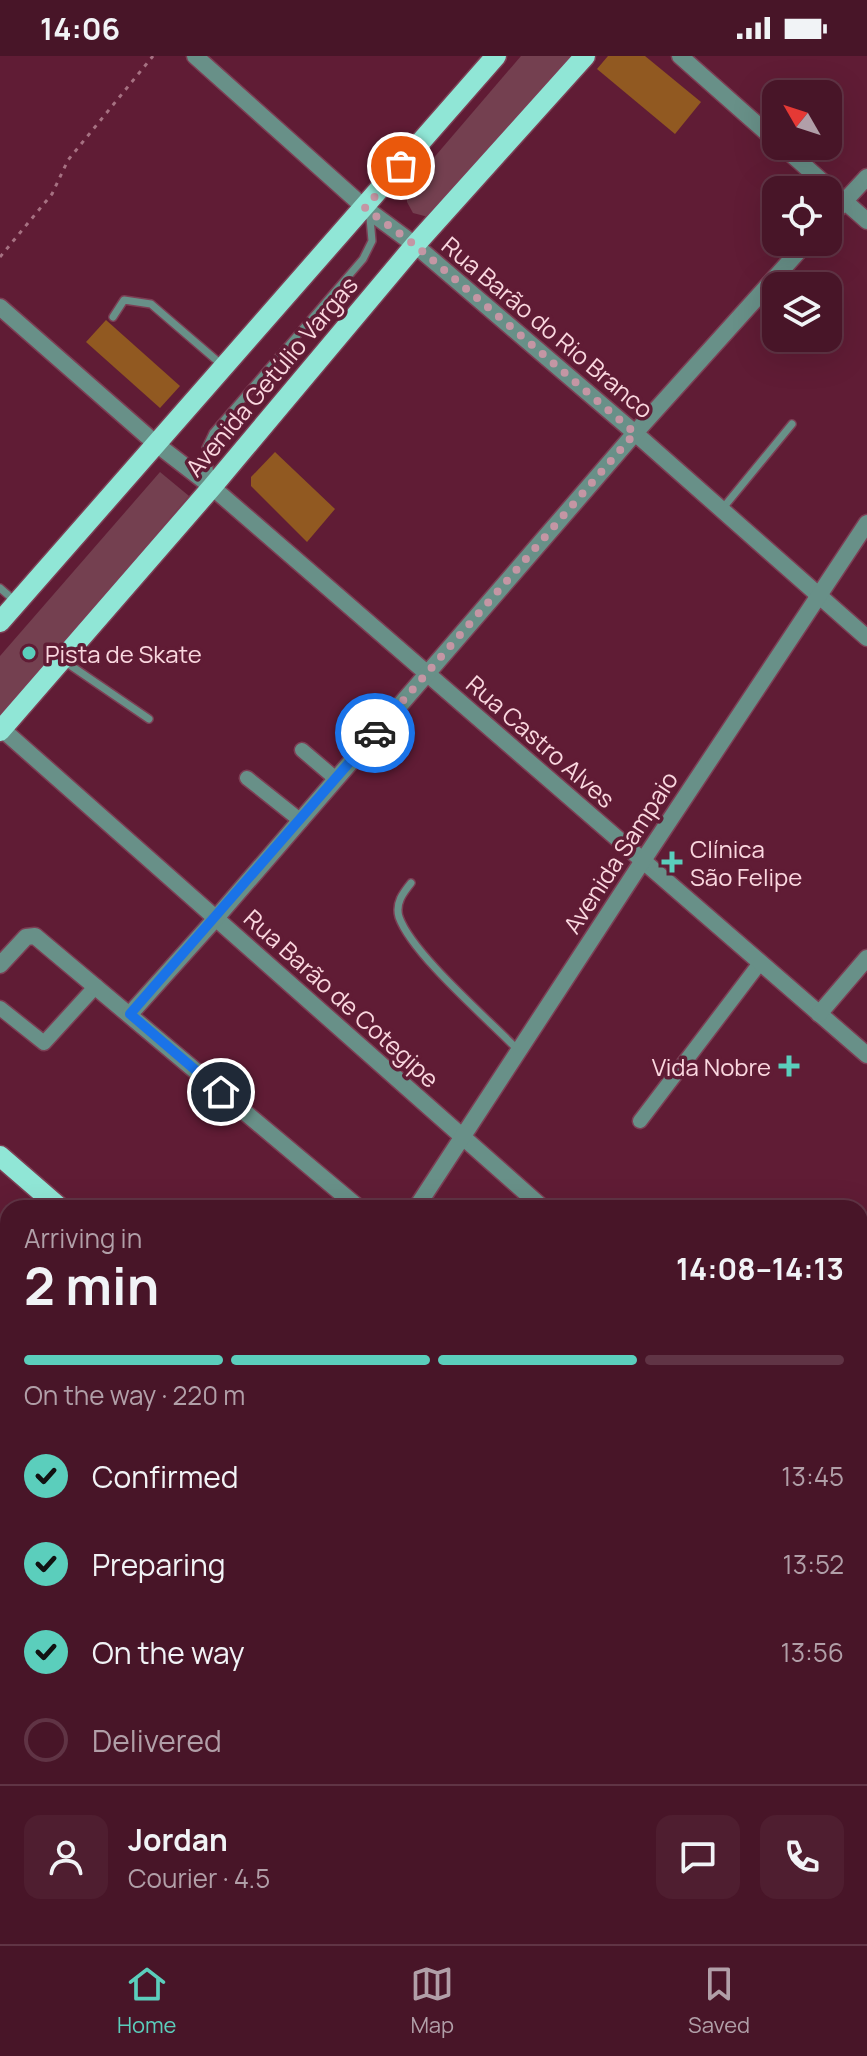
<!DOCTYPE html>
<meta charset="utf-8">
<style>
:root{--surface:#481528;--page:#4f1e30;--text:#f1f3f6;--muted:#b19fa8;--line:#603445;--accent:#5bcebc}
body{margin:0;font-family:Manrope,sans-serif;background:var(--page);color:var(--text);height:100vh;display:flex;flex-direction:column;font-size:30px;white-space:nowrap}
*{box-sizing:border-box;margin:0}
p{font-size:26px;color:var(--muted)}
.icon{flex:none;width:44px;height:44px;fill:none;stroke:currentColor;stroke-width:2;stroke-linecap:round;stroke-linejoin:round}
.map{position:relative;flex:1;overflow:hidden}
.details{position:absolute;left:0px;top:1144px;width:868px;height:744px;display:flex;flex-direction:column;background:var(--surface);border-radius:24px 24px 0 0;box-shadow:0 8px 32px #0002,0 0 0 2px var(--line)}
.details>*{flex:none}
.needle{width:52px;rotate:309deg}
.controls{position:absolute;left:762px;top:24px;display:grid;gap:16px}
.controls a{display:grid;place-items:center;width:80px;height:80px;border-radius:16px;background:var(--surface);box-shadow:0 8px 32px #0002,0 0 0 2px var(--line);font-size:40px}
.pin{position:absolute;display:grid;place-items:center;width:68px;height:68px;color:#fff;margin:-34px;border:4px solid #fff;border-radius:50%;box-shadow:0 2px 8px #0007}
.courier{position:absolute;display:grid;place-items:center;width:80px;height:80px;margin:-40px;border:6px solid #1a73e8;border-radius:50%;background:#fff;color:#222;box-shadow:0 2px 10px #0007}
.overview em{font-style:normal;font-weight:700}
.overview div{display:flex;flex-direction:column-reverse}
.overview{display:flex;align-items:center;justify-content:space-between;height:136px;padding:0 24px}
h1{font-size:52px;font-weight:700;line-height:60px}
.bar{display:grid;grid-template-columns:repeat(4,1fr);gap:12px 8px;align-content:center;height:96px;padding:0 24px}
.bar i{height:10px;border-radius:6px;background:var(--line)}
.bar .selected{background:var(--accent)}
.bar p{grid-column:span 4}
.line{display:flex;align-items:center;gap:20px;padding:0 24px;border-top:2px solid var(--line)}
.line div{flex:1}
.round{display:grid;place-items:center;flex:none;width:84px;height:84px;border-radius:16px;background:var(--page)}
ol{padding:0 24px;list-style:none}
li{display:flex;align-items:center;gap:24px;height:88px}
li p{margin-inline-start:auto}
li .icon{padding:8px;border-radius:50%;background:var(--accent);color:#111;stroke-width:4}
li:last-child{color:var(--muted)}
li i{width:44px;height:44px;border:4px solid var(--line);border-radius:50%}
.status{display:flex;justify-content:space-between;align-items:center;height:56px;padding:0 40px;background:var(--surface);direction:ltr}
.status svg{height:22px;fill:currentColor}
.tabs{display:flex;justify-content:space-around;align-items:center;height:112px;border-top:2px solid var(--line);background:var(--surface);font-size:22px;color:var(--muted)}
.tabs a{display:grid;justify-items:center;gap:4px}
.tabs .selected{color:var(--accent)}
.map>svg:first-child{display:block}
</style>
<div class="status"><b>14:06</b><svg viewBox="0 0 49 12"><path d="M0 12V9h3v3zM5 12V6h3v6zM10 12V3h3v9zM15 12V0h3v12zM26 1h20v11H26zM47 4h2v5h-2z"/></svg></div>
<div class="map">
<svg width="867" height="1888" viewBox="0 0 867 1888">
<rect width="100%" height="100%" fill="#601c35"/>
<g fill="#744050">
<path d="M 521,0 L 572,0 L 432,162 L 413,157 L 407,146 L 407,133 Z"/>
<path d="M 160,416 L 189,440 L 0,661 L 0,600 Z"/>
</g>
<g fill="#915921">
<path d="M 608,0 L 645,0 L 701,46 L 675,78 L 597,13 Z"/>
<path d="M 106,264 L 180,330 L 160,352 L 86,286 Z"/>
<path d="M 275,396 L 335,453 L 307,486 L 251,430 L 251,421 Z"/>
</g>
<g fill="none" stroke-linecap="round" stroke-linejoin="round">
<g stroke="#7c3e54" stroke-width="10">
<g id="service">
<path d="M 113,261 L 124,244 L 151,248 L 222,309"/>
<path d="M 211,425 L 206,392 L 213,377 L 363,203 L 372,185 L 370,162"/>
<path d="M 723,452 L 792,368"/>
<path d="M 0,532 L 15,545"/>
<path d="M 64,605 L 149,663"/>
<path d="M 411,827 C 403,837 395,847 399,861 C 412,898 488,963 517,993"/>
<path d="M 735,1888 L 742,1880"/>
</g>
</g>
<g stroke="#7c3e54" stroke-width="17">
<g id="minor">
<path d="M 302,694 L 336,723"/>
<path d="M 247,722 L 301,765"/>
<path d="M 0,952 L 44,987 L 96,930"/>
<path d="M 640,1065 L 760,907"/>
<path d="M 860,1697 L 867,1689"/>
<path d="M 860,1854 L 867,1860"/>
</g>
</g>
<g stroke="#7c3e54" stroke-width="19">
<g id="tertiary">
<path d="M 195,0 L 365,152 L 415,189 L 635,377 L 867,582"/>
<path d="M 680,0 L 776,85"/>
<path d="M 782,90 L 867,165"/>
<path d="M 828,163 L 867,121"/>
<path d="M 0,251 L 155,387 L 212,431 L 867,999"/>
<path d="M 2,673 L 543,1152"/>
<path d="M 0,909 L 26,881 L 35,880 L 359,1152"/>
<path d="M 130,958 L 217,861 L 635,377 L 807,186"/>
<path d="M 819,958 L 867,902"/>
<path d="M 416,1152 L 642,806 L 867,467"/>
<path d="M 860,1435 L 867,1441"/>
<path d="M 0,1472 L 8,1466"/>
<path d="M 0,1836 L 8,1842"/>
<path d="M 0,1864 L 8,1870"/>
<path d="M 20,1880 L 30,1888"/>
<path d="M 55,1880 L 65,1888"/>
<path d="M 422,1880 L 431,1888"/>
</g>
</g>
<g stroke="#7c3e54" stroke-width="23">
<g id="primary">
<path d="M 0,566 L 496,0"/>
<path d="M 0,675 L 212,431 L 415,189 L 585,0"/>
<path d="M 0,1100 L 60,1152"/>
<path d="M 0,1512 L 8,1519"/>
</g>
</g>
<g stroke="#7c3e54" stroke-width="25">
<g id="trunk">
<path d="M 860,1255 L 867,1247"/>
<path d="M 860,1325 L 867,1317"/>
<path d="M 334,1888 L 341,1880"/>
<path d="M 364,1888 L 371,1880"/>
</g>
</g>
<g stroke="#a67182" stroke-width="3" stroke-dasharray="4 6" stroke-linecap="butt">
<path d="M 0,201 L 52,138 L 68,104 L 153,0"/>
<path d="M 860,1285 L 867,1277"/>
</g>
<use href="#service" stroke="#689088" stroke-width="7"/>
<use href="#minor" stroke="#689088" stroke-width="14"/>
<use href="#tertiary" stroke="#689088" stroke-width="16"/>
<use href="#primary" stroke="#90e6d6" stroke-width="20"/>
<use href="#trunk" stroke="#b2f0e4" stroke-width="22"/>
</g>
<g fill="none" stroke-linecap="round" stroke-linejoin="round">
<path stroke="#c496a4" stroke-width="8" stroke-dasharray="0 14.4" d="M 375,677 L 635,377 L 415,189 L 365,152 L 401,110"/>
<path stroke="#1a73e8" stroke-width="10" d="M 221,1036 L 130,958 L 375,677"/>
</g>
<g fill="#5bcebc" stroke="#601c35" stroke-width="3">
<circle cx="29" cy="597" r="8"/>
<path d="M668 794h8v8h8v8h-8v8h-8v-8h-8v-8h8z"/>
<path d="M785 998h8v8h8v8h-8v8h-8v-8h-8v-8h8z"/>
</g>
<g text-anchor="middle" dominant-baseline="central" stroke-width="7" stroke-linejoin="round" paint-order="stroke">
<g font-size="24" fill="#fad7df" stroke="#601c35">
<text transform="translate(548 271) rotate(40)">Rua Barão do Rio Branco</text>
<text transform="translate(271 320) rotate(-50)">Avenida Getúlio Vargas</text>
<text transform="translate(541 685) rotate(41)">Rua Castro Alves</text>
<text transform="translate(620 796) rotate(-57)">Avenida Sampaio</text>
<text transform="translate(342 942) rotate(42)">Rua Barão de Cotegipe</text>
</g>
<g font-size="24" fill="#fad7df" stroke="#601c35" text-anchor="start">
<text x="45" y="597">Pista de Skate</text>
<text x="690" y="792">Clínica<tspan x="690" dy="28">São Felipe</tspan></text>
<text x="771" y="1010" text-anchor="end">Vida Nobre</text>
</g>
</g>
</svg>
<div class="controls">
<a><svg class="needle" viewBox="-14 -14 28 28"><path d="M0-13l5 13h-10z" fill="#e53935"/><path d="M0 13l5-13h-10z" fill="#b19fa8"/></svg></a>
<a><svg class="icon" aria-label="locate" viewBox="0 0 24 24"><circle cx="12" cy="12" r="6"/><path d="M12 2v4M12 18v4M2 12h4M18 12h4"/></svg></a>
<a><svg class="icon" aria-label="layers" viewBox="0 0 24 24"><path d="M12 4l9 5-9 5-9-5zM3 14l9 5 9-5"/></svg></a>
</div>
<div class="pin" style="left:401px;top:110px;background:#ea580c"><svg class="icon" aria-label="bag" viewBox="0 0 24 24"><path d="M5 8h14l-1 12H6zM9 8a3 3 0 0 1 6 0"/></svg></div>
<div class="pin" style="left:221px;top:1036px;background:#1f2937"><svg class="icon" aria-label="home" viewBox="0 0 24 24"><path d="M3 11l9-7 9 7M6 9v11h12V9"/></svg></div>
<div class="courier" style="left:375px;top:677px"><svg class="icon" aria-label="car" viewBox="0 0 24 24"><path d="M5 17H2v-5l4-1 3-4h7l3 4 3 1v5h-3M9 17h6M6 11h13"/><circle cx="7" cy="17" r="2"/><circle cx="17" cy="17" r="2"/></svg></div>
<section class="details">
<div class="overview"><div><h1>2 min</h1><p>Arriving in</p></div><em>14:08–14:13</em></div>
<div class="bar"><i class="selected"></i><i class="selected"></i><i class="selected"></i><i></i><p>On the way · 220 m</p></div>
<ol>
<li><svg class="icon" aria-label="check" viewBox="0 0 24 24"><path d="M5 12l5 5 9-10"/></svg>Confirmed<p>13:45</p></li>
<li><svg class="icon" aria-label="check" viewBox="0 0 24 24"><path d="M5 12l5 5 9-10"/></svg>Preparing<p>13:52</p></li>
<li><svg class="icon" aria-label="check" viewBox="0 0 24 24"><path d="M5 12l5 5 9-10"/></svg>On the way<p>13:56</p></li>
<li><i></i>Delivered</li>
</ol>
<div class="line" style="height:144px"><a class="round"><svg class="icon" aria-label="person" viewBox="0 0 24 24"><circle cx="12" cy="8" r="4"/><path d="M4 21q1-7 8-7t8 7"/></svg></a><div><b>Jordan</b><p>Courier · 4.5</p></div><a class="round"><svg class="icon" aria-label="chat" viewBox="0 0 24 24"><path d="M4 5h16v11H9l-5 4z"/></svg></a><a class="round"><svg class="icon" aria-label="phone" viewBox="0 0 24 24"><path d="M5 4h4l2 5-3 2q2 4 5 5l2-3 5 2v4C11 20 4 13 5 4z"/></svg></a></div>
</section>
</div>
<nav class="tabs">
<a class="selected"><svg class="icon" aria-label="home" viewBox="0 0 24 24"><path d="M3 11l9-7 9 7M6 9v11h12V9"/></svg>Home</a>
<a><svg class="icon" aria-label="map" viewBox="0 0 24 24"><path d="M3 6l6-2 6 2 6-2v14l-6 2-6-2-6 2zM9 4v14M15 6v14"/></svg>Map</a>
<a><svg class="icon" aria-label="saved" viewBox="0 0 24 24"><path d="M7 4h10v16l-5-4-5 4z"/></svg>Saved</a>
</nav>
